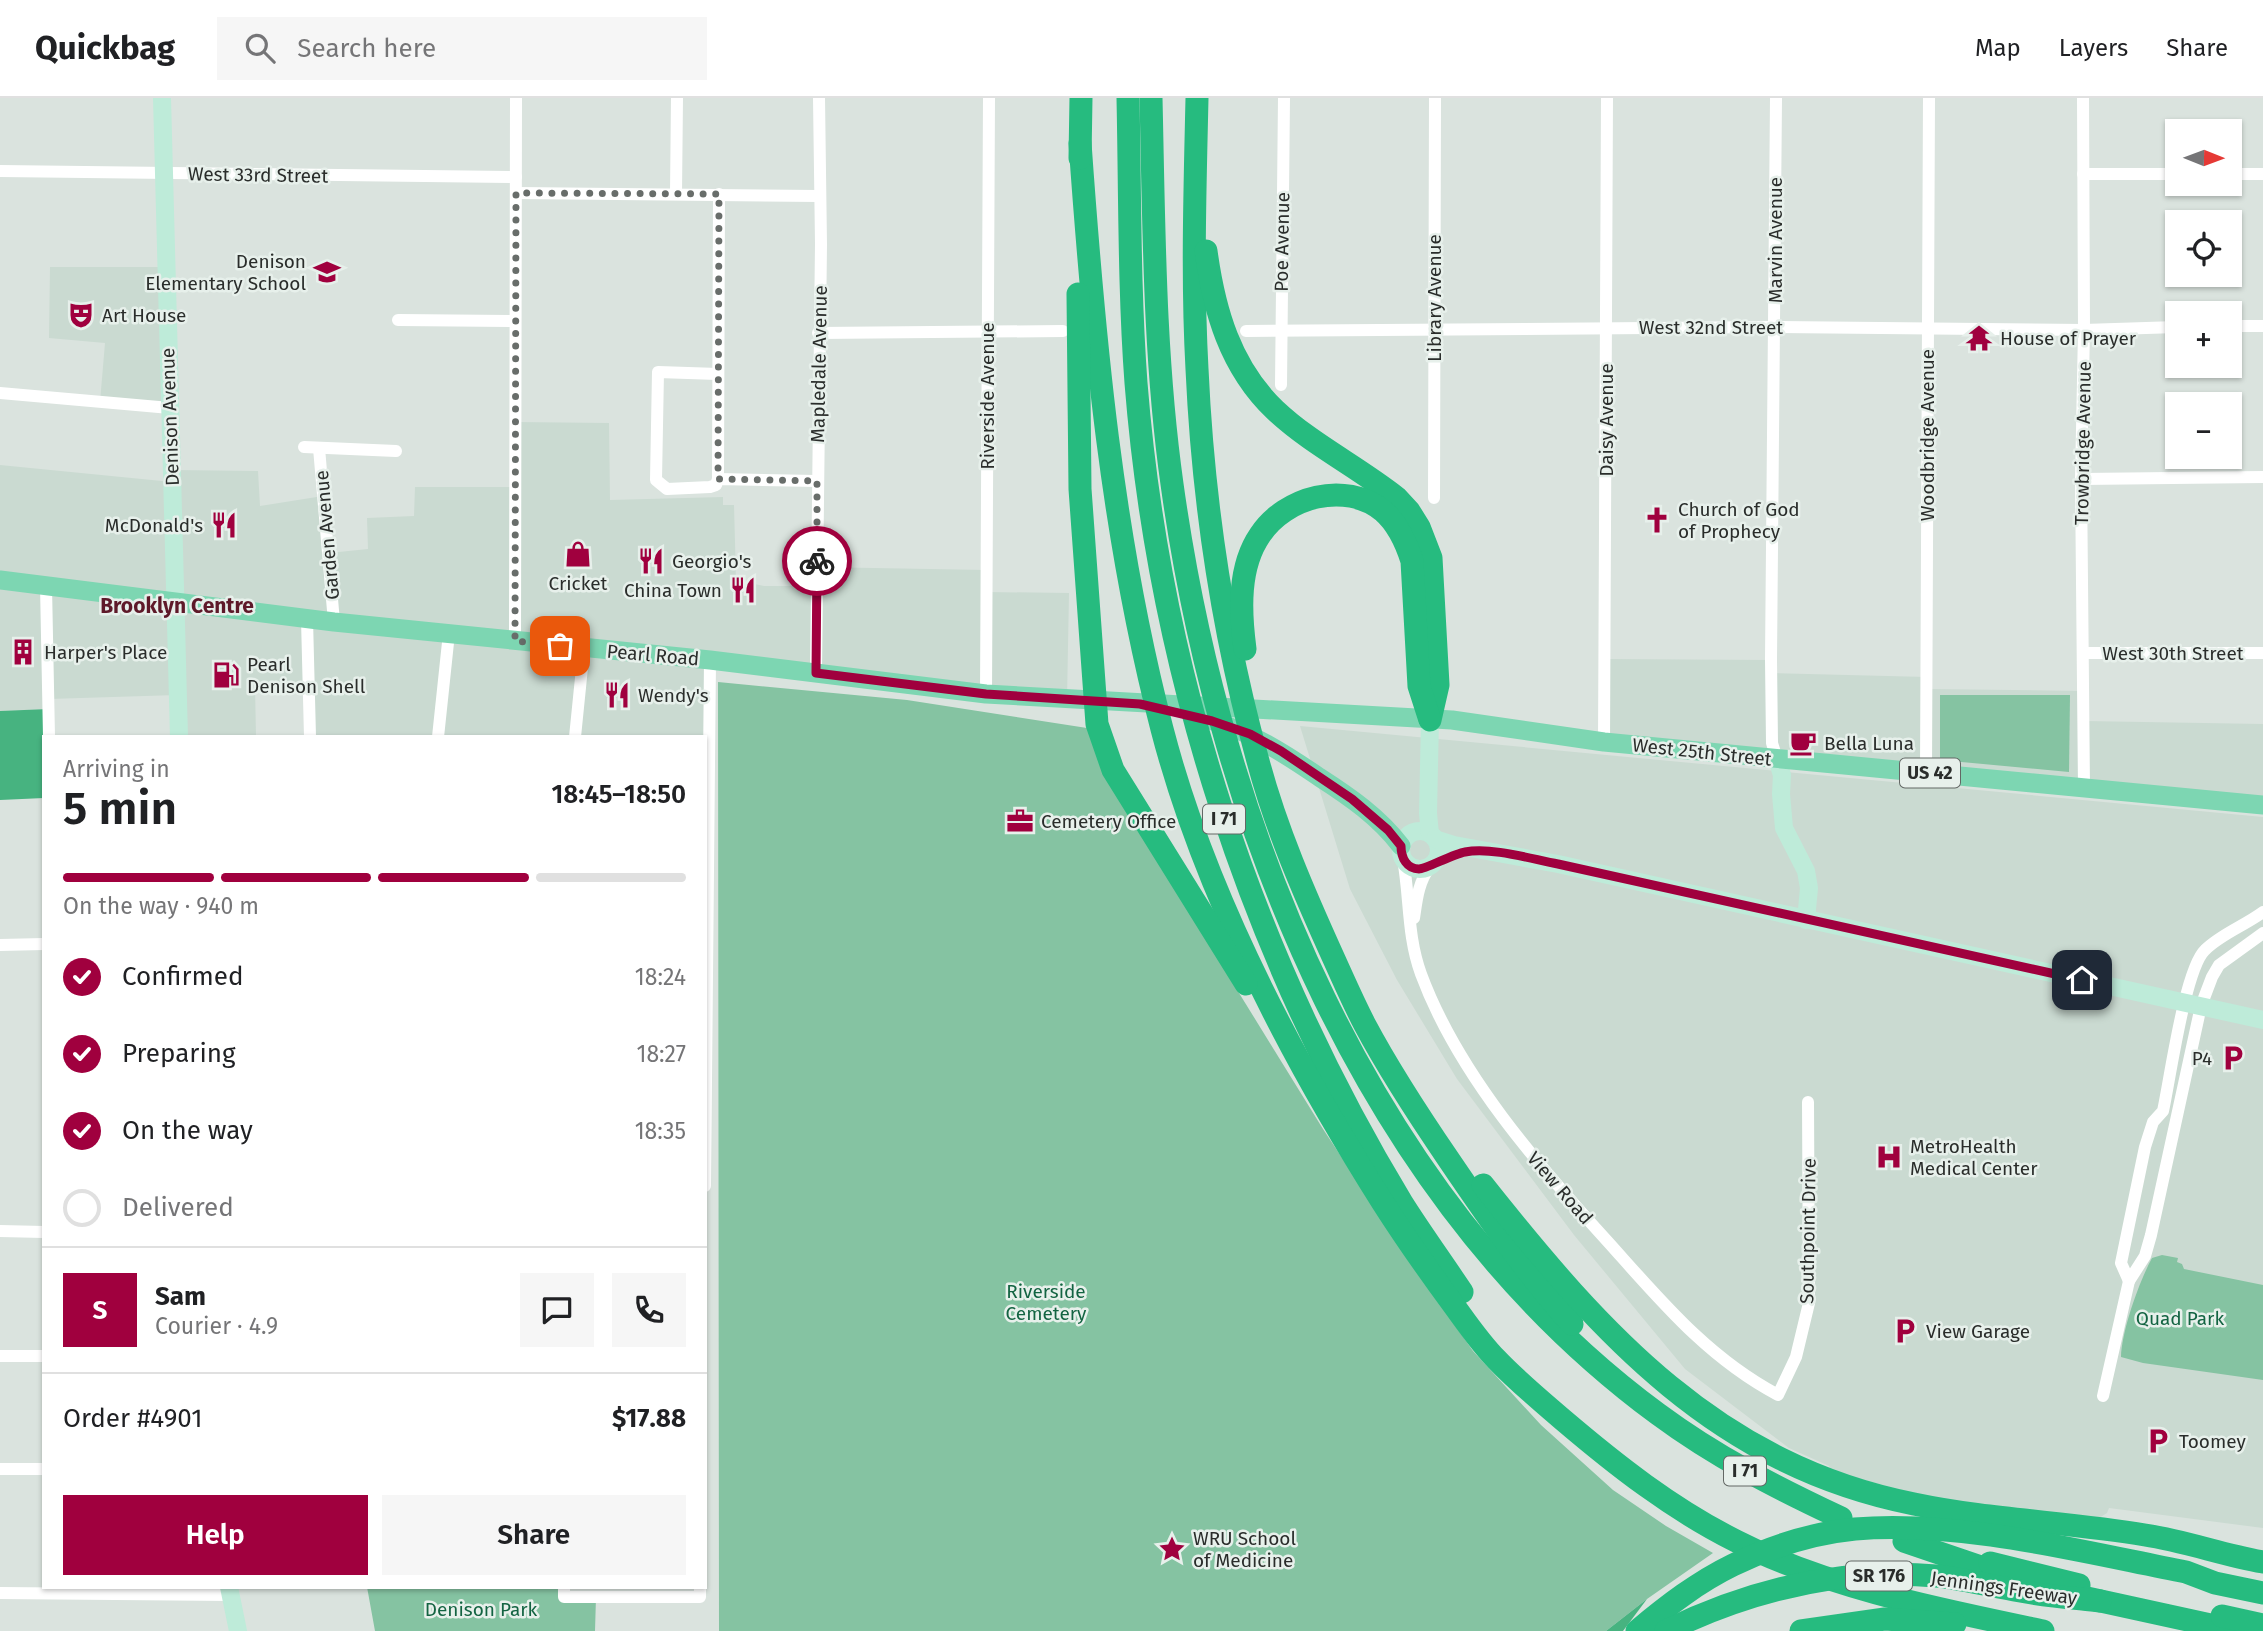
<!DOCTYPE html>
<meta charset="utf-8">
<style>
:root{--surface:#fff;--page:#f6f6f6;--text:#202124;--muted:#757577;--line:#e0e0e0;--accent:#a0003e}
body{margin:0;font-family:"Fira Sans",sans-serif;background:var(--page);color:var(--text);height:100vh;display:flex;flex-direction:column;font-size:26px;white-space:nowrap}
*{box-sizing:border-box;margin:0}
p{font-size:23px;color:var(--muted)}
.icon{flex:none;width:38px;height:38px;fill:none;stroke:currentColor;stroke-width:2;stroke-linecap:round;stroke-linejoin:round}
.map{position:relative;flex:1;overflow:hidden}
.sheet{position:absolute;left:42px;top:637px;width:665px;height:854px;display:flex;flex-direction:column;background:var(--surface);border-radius:0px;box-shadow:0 2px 5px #0004}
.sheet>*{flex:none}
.needle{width:46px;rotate:91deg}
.controls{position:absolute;left:2165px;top:21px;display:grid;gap:14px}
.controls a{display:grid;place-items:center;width:77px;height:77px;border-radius:0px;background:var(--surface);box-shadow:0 2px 5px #0004;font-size:35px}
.pin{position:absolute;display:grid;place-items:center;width:60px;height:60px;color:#fff;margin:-30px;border-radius:14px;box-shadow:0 4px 10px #0006}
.courier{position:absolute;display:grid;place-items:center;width:70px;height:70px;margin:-35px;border:5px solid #a0003e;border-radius:50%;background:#fff;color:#222;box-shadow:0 2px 9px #0007}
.summary em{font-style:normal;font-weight:600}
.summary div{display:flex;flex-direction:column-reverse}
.summary{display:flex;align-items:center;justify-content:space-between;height:119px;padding:0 21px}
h1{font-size:46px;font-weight:600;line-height:52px}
.bar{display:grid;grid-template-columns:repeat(4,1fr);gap:10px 7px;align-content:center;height:84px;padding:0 21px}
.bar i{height:9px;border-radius:5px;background:var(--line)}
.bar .selected{background:var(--accent)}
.bar p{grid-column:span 4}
.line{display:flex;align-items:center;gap:18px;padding:0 21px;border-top:2px solid var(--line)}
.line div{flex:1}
.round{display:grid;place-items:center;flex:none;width:74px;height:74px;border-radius:0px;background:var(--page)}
ol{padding:0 21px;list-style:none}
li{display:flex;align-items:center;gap:21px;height:77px}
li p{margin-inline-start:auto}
li .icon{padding:7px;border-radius:50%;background:var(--accent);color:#fff;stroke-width:4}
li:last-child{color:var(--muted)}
li i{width:38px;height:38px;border:4px solid var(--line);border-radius:50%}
.button{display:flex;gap:14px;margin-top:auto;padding:14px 21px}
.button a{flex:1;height:80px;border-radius:0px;background:var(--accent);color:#fff;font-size:28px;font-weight:600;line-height:80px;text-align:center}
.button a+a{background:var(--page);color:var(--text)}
header{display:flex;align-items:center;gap:42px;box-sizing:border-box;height:98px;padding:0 35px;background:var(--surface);border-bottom:2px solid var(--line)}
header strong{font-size:33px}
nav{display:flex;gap:38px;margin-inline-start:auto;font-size:24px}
.search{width:490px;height:63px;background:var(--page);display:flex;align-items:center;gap:18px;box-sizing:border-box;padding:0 24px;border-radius:0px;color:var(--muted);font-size:26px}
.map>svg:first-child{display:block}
</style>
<header>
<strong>Quickbag</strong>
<div class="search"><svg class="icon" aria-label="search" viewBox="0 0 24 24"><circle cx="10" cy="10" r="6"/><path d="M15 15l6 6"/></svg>Search here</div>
<nav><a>Map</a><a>Layers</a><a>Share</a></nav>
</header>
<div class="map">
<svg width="2263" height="1533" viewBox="0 0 2263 1533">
<rect width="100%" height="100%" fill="#dae3de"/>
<g fill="#cadad1">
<path d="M 50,169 L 166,169 L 170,310 L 100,304 L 105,245 L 49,240 Z"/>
<path d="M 515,324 L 609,325 L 610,402 L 723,399 L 723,407 L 734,407 L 736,482 L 764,488 L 816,488 L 817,469 L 986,472 L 987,494 L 1069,495 L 1067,601 L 710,563 L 705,639 L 310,639 L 308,587 L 255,588 L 256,639 L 179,639 L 177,597 L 49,601 L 48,611 L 0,613 L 0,367 L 172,384 L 172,372 L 258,373 L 260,408 L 323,398 L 329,455 L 368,451 L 367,420 L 414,418 L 415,389 L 515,389 Z"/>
<path d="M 1604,561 L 1771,562 L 1772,575 L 1927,579 L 1927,591 L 2084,593 L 2084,623 L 2263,626 L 2263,707 L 1604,644 Z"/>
<path d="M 1300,628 L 2263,719 L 2263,1430 L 2109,1410 L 2107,1415 L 2099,1420 L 1946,1404 L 1831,1373 L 1829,1368 L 1789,1350 L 1685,1271 L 1574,1137 L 1457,981 L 1397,882 L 1350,791 Z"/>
</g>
<g fill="#85c3a2">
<path d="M 718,584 L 907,602 L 1087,630 L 1126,712 L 1323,1031 L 1416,1172 L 1473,1253 L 1541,1327 L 1613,1392 L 1666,1428 L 1713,1455 L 1647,1501 L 1606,1533 L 719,1533 Z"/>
<path d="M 1940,597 L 2070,597 L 2069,674 L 1940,662 Z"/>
<path d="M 2162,1157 L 2178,1160 L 2177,1164 L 2182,1166 L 2184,1171 L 2263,1187 L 2263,1282 L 2143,1265 L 2121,1259 C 2122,1232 2139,1184 2152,1160 Z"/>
<path d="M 367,1489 L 564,1489 L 565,1499 L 596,1499 L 595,1533 L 375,1533 Z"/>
</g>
<g fill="#47b380">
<path d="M 48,611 L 44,639 L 44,700 L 0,702 L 0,613 Z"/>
<path d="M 1647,1501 L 1623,1533 L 1606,1533 Z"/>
</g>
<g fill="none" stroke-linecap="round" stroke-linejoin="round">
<g stroke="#fff" stroke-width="12">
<path d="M 1776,0 L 1771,562 L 1772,645 L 1777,661"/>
<path d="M 2083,0 L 2084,232 L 2081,381 L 2084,690"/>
<path d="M 0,73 L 516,79"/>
<path d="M 2083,76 L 2177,76"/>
<path d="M 2230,76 L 2263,76"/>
<path d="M 516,95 L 819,98"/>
<path d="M 676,95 L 677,0"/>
<path d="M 398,222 L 515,223"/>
<path d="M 2230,228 L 2263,228"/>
<path d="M 1246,233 L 1775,229 L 2084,232 L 2177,229"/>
<path d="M 818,235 L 1063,233"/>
<path d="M 718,276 L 658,274 L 656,382 L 667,391 L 710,389 L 716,387 L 718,381 L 817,383"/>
<path d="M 1281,287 L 1284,0"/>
<path d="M 0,295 L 170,310"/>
<path d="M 304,349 L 396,353"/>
<path d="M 319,350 L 334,524"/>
<path d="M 718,381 L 719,96"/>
<path d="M 2081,381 L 2263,379"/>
<path d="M 1434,400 L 1435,0"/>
<path d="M 46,488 L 49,639"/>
<path d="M 307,521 L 310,639"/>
<path d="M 515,543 L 516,0"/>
<path d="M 2083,555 L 2263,555"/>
<path d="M 816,574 L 821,146 L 819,0"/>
<path d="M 986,596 L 989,0"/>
<path d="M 438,639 L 449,535"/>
<path d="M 575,639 L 584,550"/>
<path d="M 1604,644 L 1607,0"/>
<path d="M 1926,674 L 1929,0"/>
<path d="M 1403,761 C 1410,799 1407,838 1421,876 C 1458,976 1538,1067 1609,1145 C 1661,1203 1708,1260 1778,1297 L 1796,1259 L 1809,1205 L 1808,1004"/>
<path d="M 1414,820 C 1417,800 1418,786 1430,768"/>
<path d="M 0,847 L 44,846"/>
<path d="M 705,1088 L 710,562"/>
<path d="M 0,1133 L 44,1134"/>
<path d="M 2129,1183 L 2121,1165 L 2145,1049 L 2153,1024 L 2163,1013 C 2170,981 2185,871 2205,852 C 2221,836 2244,828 2263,814"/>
<path d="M 0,1258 L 44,1258"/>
<path d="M 2103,1298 L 2129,1183 L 2145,1158 L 2151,1137 L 2201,908 L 2212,879 L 2219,867 L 2263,835"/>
<path d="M 0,1371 L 44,1371"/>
<path d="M 564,1489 L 564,1499 L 700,1499 L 700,1489"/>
<path d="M 0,1495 L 230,1497"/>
</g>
<g stroke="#beebd9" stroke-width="18">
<path d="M 162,0 L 179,639"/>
<path d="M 1777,661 L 1782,677 L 1781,696 L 1784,730 L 1806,773 L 1809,790 L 1806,822"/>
<circle cx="1420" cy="752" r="19"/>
<path d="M 1430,736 L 1428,715 L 1430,622"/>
<path d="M 1435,741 L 1454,747 L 1558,766 L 2263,922"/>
<path d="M 229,1489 L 238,1533"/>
</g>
<g stroke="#7dd6b2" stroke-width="19">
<path d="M 0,482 L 334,524 L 710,562 L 986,596 L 1452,622 L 1604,644 L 2263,707"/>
<path d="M 1210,622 C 1251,634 1284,655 1319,679 C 1350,699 1379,719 1401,748"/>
</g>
<g stroke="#26bb7f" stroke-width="23">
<path d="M 1128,0 C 1130,95 1129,191 1136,285 C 1159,575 1252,857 1402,1105 C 1421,1135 1442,1164 1462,1194"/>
<path d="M 1151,0 C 1154,129 1154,258 1172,386 C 1220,732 1369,1103 1658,1316 C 1716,1359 1777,1390 1841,1420"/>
<path d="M 1197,0 C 1195,90 1192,181 1197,271 C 1203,403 1223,536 1258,663 C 1276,731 1305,797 1334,861 C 1344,883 1354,906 1365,927 C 1390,974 1419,1018 1449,1062 C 1487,1118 1526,1175 1572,1226"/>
<path d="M 1080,45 C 1094,243 1112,439 1162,631 C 1205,797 1292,961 1383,1105 C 1406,1141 1430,1175 1455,1209 C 1468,1227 1481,1246 1497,1262 C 1517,1283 1540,1302 1562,1321 C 1616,1367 1672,1411 1736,1443 C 1828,1490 1943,1512 2043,1533"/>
<path d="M 1080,60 L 1081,0"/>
<path d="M 1206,153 C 1214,212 1230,269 1275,312 C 1311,346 1358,369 1397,400 L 1409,413 L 1419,429 L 1431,460 L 1438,587 L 1430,622"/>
<path d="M 1078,196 L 1080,391 L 1097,626 L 1113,672 L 1246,886"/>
<path d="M 1245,551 C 1240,513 1238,469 1260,437 C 1285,399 1345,382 1383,413 C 1398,426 1406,444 1412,463 L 1419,588 L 1429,619"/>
<path d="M 1483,1087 C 1602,1237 1718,1367 1914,1406 C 1990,1422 2068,1424 2145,1437 C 2185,1443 2223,1457 2263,1464"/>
<path d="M 1904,1443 L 2004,1477"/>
<path d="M 1990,1465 L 2079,1487"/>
<path d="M 2087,1500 L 2238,1533"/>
<path d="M 2222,1518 L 2263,1527"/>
<path d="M 1637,1533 C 1667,1508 1698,1484 1733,1467 C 1770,1449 1814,1435 1855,1431 C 1960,1422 2083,1454 2186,1474 L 2215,1485 L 2263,1495"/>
<path d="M 1666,1533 C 1750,1492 1842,1470 1936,1478 C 1964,1481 1991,1488 2020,1493 C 2046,1498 2073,1500 2100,1503"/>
<path d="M 1801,1533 L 1885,1521 L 1955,1526"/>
</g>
</g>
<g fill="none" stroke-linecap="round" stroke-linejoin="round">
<path stroke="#686d6a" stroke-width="7" stroke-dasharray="0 12.6" d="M 560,548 L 515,543 L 516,95 L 719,96 L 718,381 L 817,383 L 817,463"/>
<path stroke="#a0003e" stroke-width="9" d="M 817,463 L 816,575 L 986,596 L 1140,606 L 1212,623 L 1250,636 L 1281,653 L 1352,701 L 1388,732 L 1401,748 C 1401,760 1407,771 1419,771 C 1426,771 1453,756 1465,754 C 1492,749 1531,761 1558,766 L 2082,882"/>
</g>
<defs>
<g id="school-bare" transform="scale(2.1)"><path d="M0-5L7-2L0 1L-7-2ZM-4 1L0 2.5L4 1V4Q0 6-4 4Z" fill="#a0003e" stroke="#e7f0eb" stroke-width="2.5" paint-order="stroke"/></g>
<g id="theatre-bare" transform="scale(2.1)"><path d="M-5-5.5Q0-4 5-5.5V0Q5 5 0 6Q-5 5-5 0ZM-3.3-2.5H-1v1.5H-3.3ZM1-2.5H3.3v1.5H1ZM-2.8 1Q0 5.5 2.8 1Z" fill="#a0003e" stroke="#e7f0eb" stroke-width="2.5" paint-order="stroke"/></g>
<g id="temple-bare" transform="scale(2.1)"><path d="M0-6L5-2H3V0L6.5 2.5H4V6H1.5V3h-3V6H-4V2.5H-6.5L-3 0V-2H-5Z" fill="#a0003e" stroke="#e7f0eb" stroke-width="2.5" paint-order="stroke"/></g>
<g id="church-bare" transform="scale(2.1)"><path d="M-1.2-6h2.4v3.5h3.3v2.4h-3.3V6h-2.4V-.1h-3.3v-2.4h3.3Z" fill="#a0003e" stroke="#e7f0eb" stroke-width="2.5" paint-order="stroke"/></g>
<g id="restaurant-bare" transform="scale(2.1)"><path d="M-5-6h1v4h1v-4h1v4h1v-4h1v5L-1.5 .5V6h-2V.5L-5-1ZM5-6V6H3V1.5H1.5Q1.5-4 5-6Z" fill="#a0003e" stroke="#e7f0eb" stroke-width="2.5" paint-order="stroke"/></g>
<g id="shop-bare" transform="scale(2.1)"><path d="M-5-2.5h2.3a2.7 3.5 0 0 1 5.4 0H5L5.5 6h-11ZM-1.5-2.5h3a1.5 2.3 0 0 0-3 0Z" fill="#a0003e" stroke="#e7f0eb" stroke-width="2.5" paint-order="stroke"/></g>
<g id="building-bare" transform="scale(2.1)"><path d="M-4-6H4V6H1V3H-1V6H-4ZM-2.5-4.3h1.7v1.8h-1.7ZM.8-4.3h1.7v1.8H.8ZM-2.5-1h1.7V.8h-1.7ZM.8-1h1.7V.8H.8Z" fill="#a0003e" stroke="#e7f0eb" stroke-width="2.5" paint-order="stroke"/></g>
<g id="fuel-bare" transform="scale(2.1)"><path d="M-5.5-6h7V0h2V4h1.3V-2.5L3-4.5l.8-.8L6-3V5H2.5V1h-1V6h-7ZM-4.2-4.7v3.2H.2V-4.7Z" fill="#a0003e" stroke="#e7f0eb" stroke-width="2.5" paint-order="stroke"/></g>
<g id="cafe-bare" transform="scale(2.1)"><path d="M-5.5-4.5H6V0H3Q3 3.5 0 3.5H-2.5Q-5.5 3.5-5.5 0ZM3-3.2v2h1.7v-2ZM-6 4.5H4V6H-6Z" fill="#a0003e" stroke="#e7f0eb" stroke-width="2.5" paint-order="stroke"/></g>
<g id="office-bare" transform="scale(2.1)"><path d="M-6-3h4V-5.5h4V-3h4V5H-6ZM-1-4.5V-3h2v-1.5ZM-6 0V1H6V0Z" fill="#a0003e" stroke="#e7f0eb" stroke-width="2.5" paint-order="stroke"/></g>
<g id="parking-bare" transform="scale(2.1)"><path d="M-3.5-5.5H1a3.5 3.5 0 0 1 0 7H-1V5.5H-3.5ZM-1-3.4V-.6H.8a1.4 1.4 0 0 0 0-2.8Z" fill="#a0003e" stroke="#e7f0eb" stroke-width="2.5" paint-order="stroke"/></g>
<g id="hospital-bare" transform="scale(2.1)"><path d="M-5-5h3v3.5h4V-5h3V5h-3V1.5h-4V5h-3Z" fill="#a0003e" stroke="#e7f0eb" stroke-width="2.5" paint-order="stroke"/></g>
<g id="sight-bare" transform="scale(2.1)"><path d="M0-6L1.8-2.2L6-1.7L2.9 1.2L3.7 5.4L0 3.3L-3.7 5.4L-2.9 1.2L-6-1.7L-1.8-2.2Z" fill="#a0003e" stroke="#e7f0eb" stroke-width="2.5" paint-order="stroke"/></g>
</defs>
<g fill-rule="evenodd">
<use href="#school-bare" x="327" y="174"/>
<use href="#theatre-bare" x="81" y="217"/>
<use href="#temple-bare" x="1979" y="240"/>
<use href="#church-bare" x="1657" y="422"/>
<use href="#restaurant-bare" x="224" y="427"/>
<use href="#shop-bare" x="578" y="456"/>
<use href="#restaurant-bare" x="651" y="463"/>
<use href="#restaurant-bare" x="743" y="492"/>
<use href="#building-bare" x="23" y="554"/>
<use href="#fuel-bare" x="226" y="577"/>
<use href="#restaurant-bare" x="617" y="597"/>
<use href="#cafe-bare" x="1803" y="645"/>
<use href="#office-bare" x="1020" y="723"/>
<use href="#parking-bare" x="2233" y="960"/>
<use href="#hospital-bare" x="1889" y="1059"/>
<use href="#parking-bare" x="1905" y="1233"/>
<use href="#parking-bare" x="2158" y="1343"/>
<use href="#sight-bare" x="1172" y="1451"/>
</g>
<g text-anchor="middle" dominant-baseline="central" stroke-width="5" stroke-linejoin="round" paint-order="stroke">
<g fill="#e7f0eb" stroke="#636865" stroke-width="2">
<rect x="1900" y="660.5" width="60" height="29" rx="5"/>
<rect x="1203" y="706.5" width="42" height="29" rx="5"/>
<rect x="1724" y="1358.5" width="42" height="29" rx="5"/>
<rect x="1846" y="1463.5" width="66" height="29" rx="5"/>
</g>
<g font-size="18" font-weight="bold" fill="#2a2d2b">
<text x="1930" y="675">US 42</text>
<text x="1224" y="721">I 71</text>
<text x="1745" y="1373">I 71</text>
<text x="1879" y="1478">SR 176</text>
</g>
<g font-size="19" fill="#2a2d2b" stroke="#e7f0eb">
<text transform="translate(258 77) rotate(1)">West 33rd Street</text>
<text transform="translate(1775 142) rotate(-90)">Marvin Avenue</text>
<text transform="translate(1282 144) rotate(-89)">Poe Avenue</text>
<text transform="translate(1434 200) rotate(-90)">Library Avenue</text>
<text x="1711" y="229">West 32nd Street</text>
<text transform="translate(819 266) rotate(-89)">Mapledale Avenue</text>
<text transform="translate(987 298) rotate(-90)">Riverside Avenue</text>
<text transform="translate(170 319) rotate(-92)">Denison Avenue</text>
<text transform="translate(1606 322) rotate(-90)">Daisy Avenue</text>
<text transform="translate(1927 337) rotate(-90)">Woodbridge Avenue</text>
<text transform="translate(2083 345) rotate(-89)">Trowbridge Avenue</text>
<text transform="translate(327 437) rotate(-95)">Garden Avenue</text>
<text x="2173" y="555">West 30th Street</text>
<text transform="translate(653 557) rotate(5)">Pearl Road</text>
<text transform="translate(1702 654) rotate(6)">West 25th Street</text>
<text transform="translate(1560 1090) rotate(49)">View Road</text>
<text transform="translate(1808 1133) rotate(-89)">Southpoint Drive</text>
<text transform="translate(2004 1490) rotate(8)">Jennings Freeway</text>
</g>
<g font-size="19" fill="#2a2d2b" stroke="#e7f0eb" text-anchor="start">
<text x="306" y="163" text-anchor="end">Denison<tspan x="306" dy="22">Elementary School</tspan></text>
<text x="102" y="217">Art House</text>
<text x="2000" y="240">House of Prayer</text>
<text x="1678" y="411">Church of God<tspan x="1678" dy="22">of Prophecy</tspan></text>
<text x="203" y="427" text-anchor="end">McDonald's</text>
<text x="672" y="463">Georgio's</text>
<text x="578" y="485" text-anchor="middle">Cricket</text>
<text x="722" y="492" text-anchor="end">China Town</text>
<text x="44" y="554">Harper's Place</text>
<text x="247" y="566">Pearl<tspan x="247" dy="22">Denison Shell</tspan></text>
<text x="638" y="597">Wendy's</text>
<text x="1824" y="645">Bella Luna</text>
<text x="1041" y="723">Cemetery Office</text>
<text x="2212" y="960" text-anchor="end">P4</text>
<text x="1910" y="1048">MetroHealth<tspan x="1910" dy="22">Medical Center</tspan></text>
<text x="1926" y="1233">View Garage</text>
<text x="2179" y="1343">Toomey</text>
<text x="1193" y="1440">WRU School<tspan x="1193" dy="22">of Medicine</tspan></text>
</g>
<g font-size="19" fill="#136442" stroke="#e7f0eb">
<text x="1046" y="1193">Riverside<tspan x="1046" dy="22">Cemetery</tspan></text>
<text x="2180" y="1220">Quad Park</text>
<text x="481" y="1511">Denison Park</text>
</g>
<g font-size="21" font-weight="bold" fill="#5e1929" stroke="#e7f0eb">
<text x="177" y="508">Brooklyn Centre</text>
</g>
</g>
</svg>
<div class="controls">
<a><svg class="needle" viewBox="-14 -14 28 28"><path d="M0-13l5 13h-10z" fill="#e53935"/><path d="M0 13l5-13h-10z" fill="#757577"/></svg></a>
<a><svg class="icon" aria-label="locate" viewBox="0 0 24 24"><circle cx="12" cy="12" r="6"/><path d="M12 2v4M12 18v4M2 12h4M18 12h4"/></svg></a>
<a>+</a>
<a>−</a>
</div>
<div class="pin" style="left:560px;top:548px;background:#ea580c"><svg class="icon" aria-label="bag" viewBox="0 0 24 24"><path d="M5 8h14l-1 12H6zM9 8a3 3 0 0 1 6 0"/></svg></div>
<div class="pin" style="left:2082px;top:882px;background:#1f2937"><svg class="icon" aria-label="home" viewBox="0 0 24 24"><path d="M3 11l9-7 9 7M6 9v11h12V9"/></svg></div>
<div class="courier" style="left:817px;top:463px"><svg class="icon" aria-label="bike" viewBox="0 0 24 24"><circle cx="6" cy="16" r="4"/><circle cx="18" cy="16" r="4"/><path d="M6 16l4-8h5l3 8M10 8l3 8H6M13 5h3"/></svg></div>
<section class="sheet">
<div class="summary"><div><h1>5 min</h1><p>Arriving in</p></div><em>18:45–18:50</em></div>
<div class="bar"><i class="selected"></i><i class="selected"></i><i class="selected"></i><i></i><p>On the way · 940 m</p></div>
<ol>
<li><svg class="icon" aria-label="check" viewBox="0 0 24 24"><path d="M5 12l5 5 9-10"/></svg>Confirmed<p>18:24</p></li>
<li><svg class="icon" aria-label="check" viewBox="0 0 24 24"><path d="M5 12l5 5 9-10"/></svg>Preparing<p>18:27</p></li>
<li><svg class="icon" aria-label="check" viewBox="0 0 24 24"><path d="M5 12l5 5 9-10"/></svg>On the way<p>18:35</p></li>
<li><i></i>Delivered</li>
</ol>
<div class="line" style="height:126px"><b class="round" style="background:var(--accent);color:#fff">S</b><div><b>Sam</b><p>Courier · 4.9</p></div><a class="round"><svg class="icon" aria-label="chat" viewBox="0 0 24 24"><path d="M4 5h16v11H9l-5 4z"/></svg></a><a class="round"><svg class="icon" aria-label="phone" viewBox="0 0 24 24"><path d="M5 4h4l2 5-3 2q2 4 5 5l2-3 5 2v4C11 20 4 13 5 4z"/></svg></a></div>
<div class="line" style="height:91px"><div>Order #4901</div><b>$17.88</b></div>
<div class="button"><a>Help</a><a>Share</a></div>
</section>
</div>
